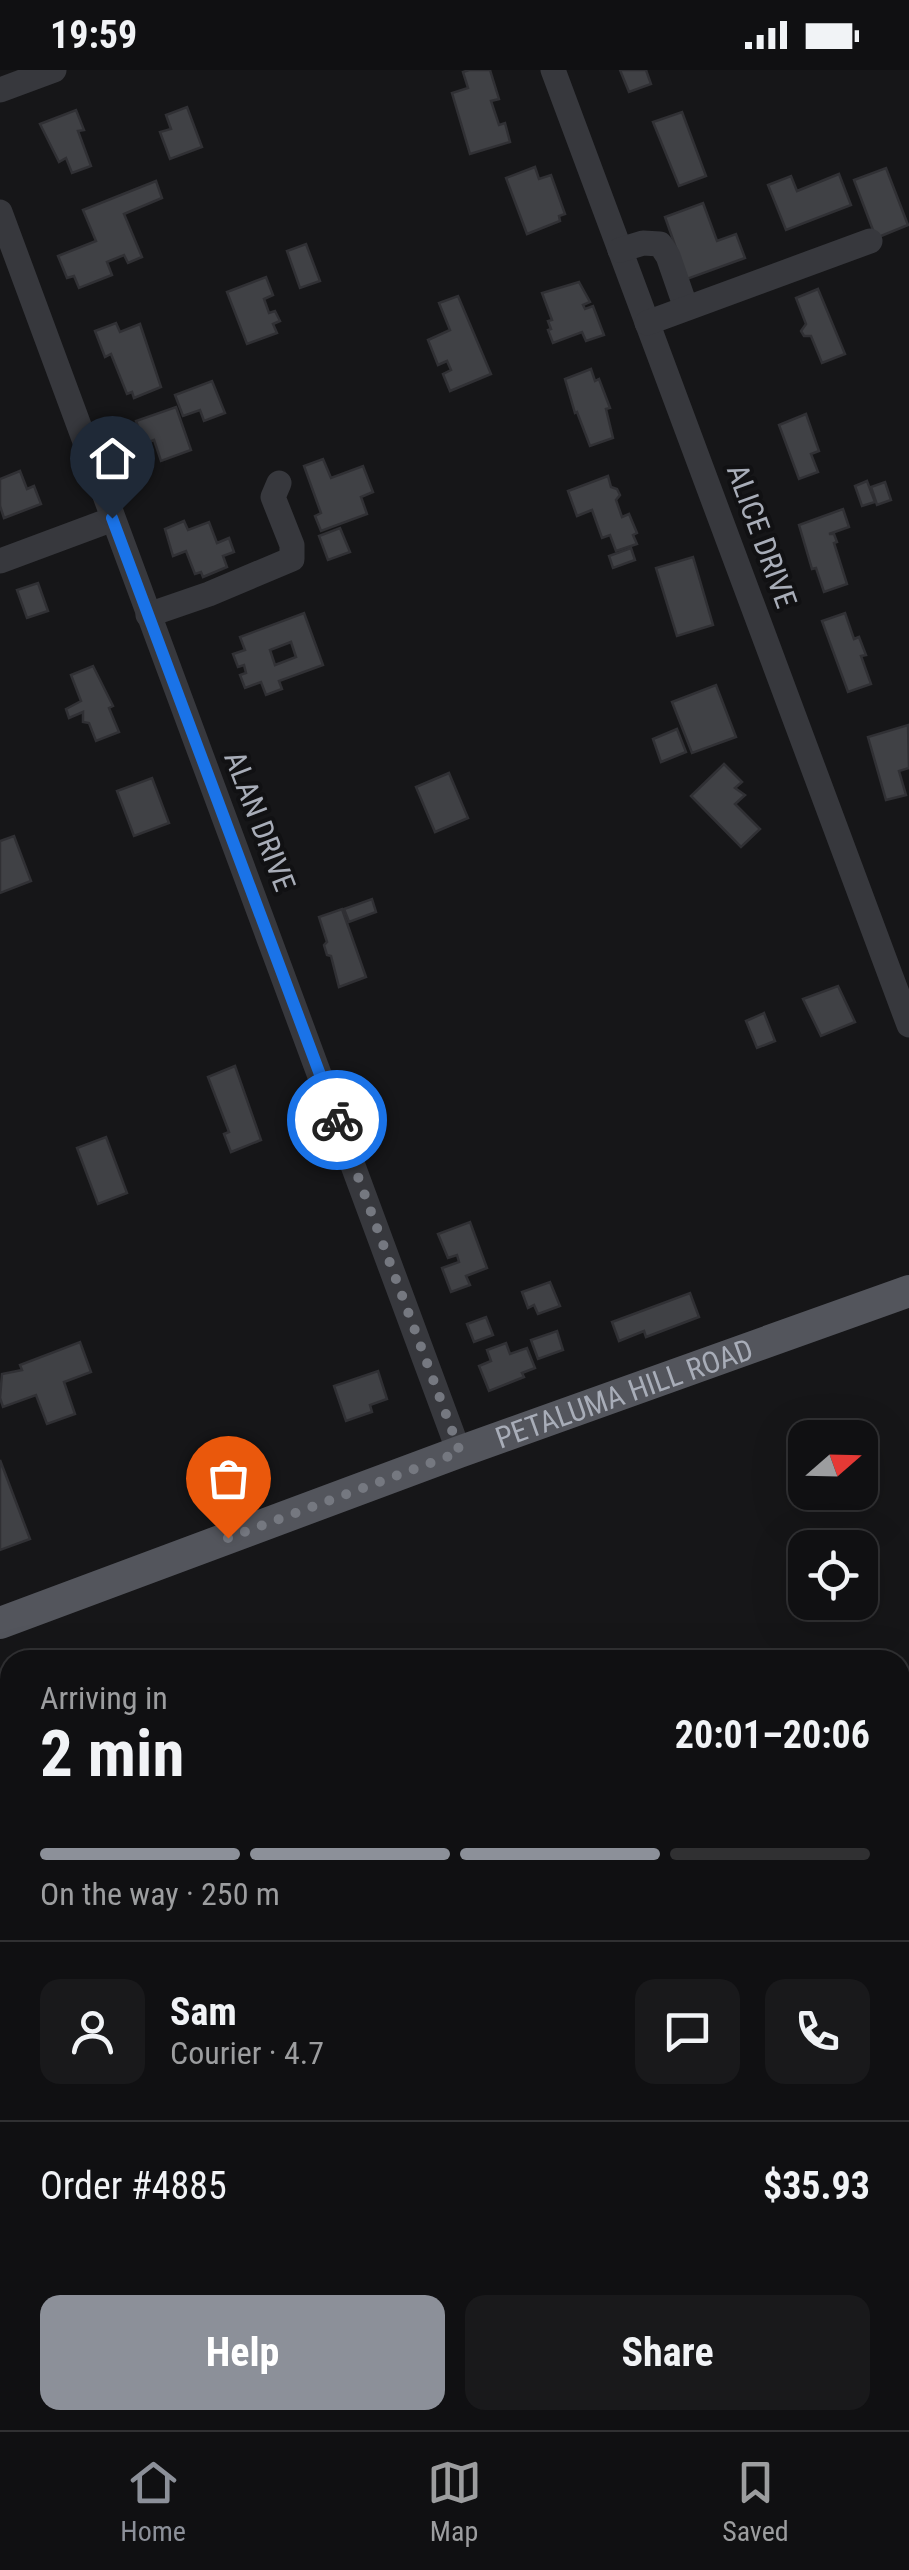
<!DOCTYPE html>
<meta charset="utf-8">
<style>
:root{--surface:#101012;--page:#19191b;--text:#f1f3f6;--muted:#9c9d9f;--line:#303032;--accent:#8c9099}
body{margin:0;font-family:"Roboto Condensed",sans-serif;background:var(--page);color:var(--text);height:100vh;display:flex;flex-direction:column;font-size:38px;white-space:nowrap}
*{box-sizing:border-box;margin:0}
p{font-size:32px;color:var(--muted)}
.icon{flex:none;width:55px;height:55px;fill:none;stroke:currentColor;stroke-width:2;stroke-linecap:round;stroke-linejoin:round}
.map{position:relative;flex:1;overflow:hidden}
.drawer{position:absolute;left:0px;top:1580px;width:910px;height:780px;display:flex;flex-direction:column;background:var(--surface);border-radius:30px 30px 0 0;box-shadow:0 10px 40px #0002,0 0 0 2px var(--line)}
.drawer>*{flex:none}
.needle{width:65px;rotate:70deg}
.tools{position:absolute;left:788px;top:1350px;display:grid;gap:20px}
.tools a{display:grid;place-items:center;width:90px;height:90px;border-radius:20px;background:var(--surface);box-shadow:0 10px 40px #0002,0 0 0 2px var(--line);font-size:50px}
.pin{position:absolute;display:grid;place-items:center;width:85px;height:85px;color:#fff;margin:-102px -42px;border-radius:50% 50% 50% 0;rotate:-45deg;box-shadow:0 0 10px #0007}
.pin .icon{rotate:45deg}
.courier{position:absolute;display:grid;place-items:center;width:100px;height:100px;margin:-50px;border:8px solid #1a73e8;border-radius:50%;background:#fff;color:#222;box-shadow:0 2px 12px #0007}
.head em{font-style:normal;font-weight:700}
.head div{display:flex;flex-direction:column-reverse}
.head{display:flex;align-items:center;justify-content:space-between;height:170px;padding:0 40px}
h1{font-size:65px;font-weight:700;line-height:75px}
.bar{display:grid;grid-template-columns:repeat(4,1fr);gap:15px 10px;align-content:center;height:120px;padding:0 40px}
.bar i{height:12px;border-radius:8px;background:var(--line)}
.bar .selected{background:var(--accent)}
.bar p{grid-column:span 4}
.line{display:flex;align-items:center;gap:25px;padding:0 40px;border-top:2px solid var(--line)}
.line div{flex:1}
.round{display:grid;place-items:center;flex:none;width:105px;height:105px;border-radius:20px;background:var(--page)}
.cta{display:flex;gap:20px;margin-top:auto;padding:20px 40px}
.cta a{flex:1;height:115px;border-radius:20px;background:var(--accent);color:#fff;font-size:40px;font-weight:700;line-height:115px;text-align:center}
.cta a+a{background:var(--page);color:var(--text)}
.status{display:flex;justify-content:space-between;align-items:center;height:70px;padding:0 50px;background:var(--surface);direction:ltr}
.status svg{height:28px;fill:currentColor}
.tab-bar{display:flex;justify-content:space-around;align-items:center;height:140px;border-top:2px solid var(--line);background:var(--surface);font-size:28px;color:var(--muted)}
.tab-bar a{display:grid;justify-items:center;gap:5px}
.tab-bar .selected{color:var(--accent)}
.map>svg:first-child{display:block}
</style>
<div class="status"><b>19:59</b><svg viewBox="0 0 49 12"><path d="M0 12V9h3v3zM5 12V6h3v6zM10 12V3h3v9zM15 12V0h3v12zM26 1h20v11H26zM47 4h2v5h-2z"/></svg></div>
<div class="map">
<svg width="909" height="2360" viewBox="0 0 909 2360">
<rect width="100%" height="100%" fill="#161618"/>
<g fill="#404145" stroke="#303034" stroke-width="2.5" fill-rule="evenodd">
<path d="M 469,0 L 490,0 L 499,29 L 491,31 L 499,55 L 505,53 L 510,72 L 470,84 L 452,23 L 468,18 L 463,2 Z"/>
<path d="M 620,0 L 646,0 L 651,14 L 629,22 Z"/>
<path d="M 187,37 L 202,77 L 170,89 L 160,62 L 171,59 L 166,45 Z"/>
<path d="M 76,40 L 84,60 L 78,61 L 91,96 L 72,103 L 66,88 L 59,92 L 40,54 Z"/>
<path d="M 682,42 L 706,106 L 679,116 L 653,52 Z"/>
<path d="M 535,97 L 539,109 L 551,105 L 565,144 L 559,146 L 560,151 L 527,164 L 506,108 Z"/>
<path d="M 886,98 L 908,155 L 876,168 L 854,110 Z"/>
<path d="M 839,104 L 851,135 L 786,160 L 768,115 L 791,106 L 797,121 Z"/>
<path d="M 156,111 L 162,128 L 124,144 L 142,187 L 128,193 L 124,185 L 107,192 L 112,205 L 79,218 L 74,206 L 67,208 L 58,186 L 96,171 L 83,140 Z"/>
<path d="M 703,133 L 717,171 L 736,164 L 745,188 L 687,209 L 665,147 Z"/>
<path d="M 306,174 L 320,211 L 300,218 L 287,181 Z"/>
<path d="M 266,207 L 273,225 L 264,229 L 269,243 L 275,241 L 280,251 L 273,254 L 277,263 L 247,274 L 227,222 Z"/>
<path d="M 579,212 L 590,232 L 583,235 L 585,239 L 593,236 L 604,265 L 586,271 L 582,262 L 553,273 L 548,260 L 551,259 L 548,251 L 552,250 L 542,223 Z"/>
<path d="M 818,219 L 845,284 L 822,293 L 811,266 L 804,266 L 801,261 L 806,254 L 796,228 Z"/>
<path d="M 458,226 L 491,304 L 450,321 L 443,304 L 451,300 L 447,291 L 438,295 L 428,270 L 450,260 L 439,233 Z"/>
<path d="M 116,253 L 120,262 L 140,254 L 161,317 L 134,328 L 132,322 L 127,324 L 111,284 L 105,287 L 95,261 Z"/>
<path d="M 591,299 L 595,311 L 599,309 L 610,338 L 606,339 L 613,368 L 590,376 L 577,342 L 575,343 L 565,309 Z"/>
<path d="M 212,311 L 225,343 L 204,351 L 200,340 L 183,346 L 175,325 Z"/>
<path d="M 176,337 L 191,380 L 161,391 L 154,370 L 144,374 L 136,351 Z"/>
<path d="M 806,344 L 819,381 L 811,384 L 818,402 L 799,409 L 779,355 Z"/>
<path d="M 323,389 L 331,408 L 363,396 L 373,422 L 361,427 L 367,444 L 321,461 L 315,446 L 321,443 L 304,396 Z"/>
<path d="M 20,401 L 27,419 L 34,416 L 41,434 L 4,448 L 0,436 L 0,409 Z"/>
<path d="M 608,406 L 611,417 L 617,419 L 620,425 L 616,430 L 622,447 L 629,444 L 637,463 L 633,465 L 637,474 L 616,481 L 610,465 L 602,468 L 592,440 L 577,446 L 568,421 Z"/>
<path d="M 867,411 L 875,432 L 862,436 L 855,416 Z"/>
<path d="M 885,412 L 891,430 L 877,435 L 871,417 Z"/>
<path d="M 843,439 L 849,457 L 829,464 L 834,464 L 837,472 L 834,473 L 847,514 L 824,522 L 816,498 L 812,499 L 799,455 Z"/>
<path d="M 184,451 L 188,460 L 209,452 L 217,473 L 229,468 L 234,482 L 223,486 L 227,497 L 203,507 L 201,502 L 195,504 L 186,481 L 173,486 L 165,459 Z"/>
<path d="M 340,458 L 350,482 L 328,490 L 319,466 Z"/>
<path d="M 631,478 L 635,490 L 613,498 L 609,486 Z"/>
<path d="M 693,487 L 713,555 L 677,566 L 656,498 Z"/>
<path d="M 38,513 L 48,541 L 27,548 L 17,520 Z"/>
<path d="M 304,543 L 323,595 L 279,611 L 282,619 L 266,625 L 261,612 L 245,618 L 240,605 L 246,603 L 244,595 L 238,597 L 233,584 L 245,580 L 240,567 ZM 291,572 L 296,587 L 275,595 L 270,580 Z"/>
<path d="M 845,543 L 854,569 L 859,567 L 866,585 L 861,586 L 871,614 L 848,622 L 822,551 Z"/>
<path d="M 93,596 L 113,636 L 109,638 L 119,662 L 96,671 L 89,653 L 83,652 L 83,642 L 69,648 L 66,639 L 81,631 L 71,605 Z"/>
<path d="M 716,615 L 736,667 L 692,683 L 672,632 Z"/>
<path d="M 908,655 L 909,698 L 899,701 L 906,725 L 886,730 L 868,667 Z"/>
<path d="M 677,659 L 686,682 L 661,692 L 653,669 Z"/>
<path d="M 724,694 L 742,712 L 735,718 L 745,725 L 735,734 L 760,759 L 741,777 L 691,726 Z"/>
<path d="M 449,703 L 468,748 L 435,762 L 416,717 Z"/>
<path d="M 152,708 L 169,753 L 134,766 L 117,721 Z"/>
<path d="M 14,766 L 31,811 L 0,823 L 0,771 Z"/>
<path d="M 372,829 L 376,842 L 349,852 L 344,839 Z"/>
<path d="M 342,839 L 366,907 L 339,917 L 331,886 L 327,885 L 324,875 L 327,872 L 319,847 Z"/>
<path d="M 838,916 L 855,952 L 821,966 L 803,929 Z"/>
<path d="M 764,943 L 775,971 L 757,978 L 746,951 Z"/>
<path d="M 235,996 L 261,1070 L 231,1082 L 224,1064 L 229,1062 L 208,1007 Z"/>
<path d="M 106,1067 L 127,1123 L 98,1134 L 77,1078 Z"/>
<path d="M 470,1152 L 487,1198 L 466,1206 L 470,1215 L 451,1222 L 442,1198 L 459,1192 L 457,1185 L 448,1188 L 438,1164 Z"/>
<path d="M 550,1212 L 560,1236 L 538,1244 L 534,1235 L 528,1238 L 522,1222 Z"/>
<path d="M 690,1223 L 699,1247 L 646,1267 L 644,1261 L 619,1271 L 612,1252 Z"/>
<path d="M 486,1247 L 493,1265 L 474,1272 L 467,1254 Z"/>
<path d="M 557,1261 L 563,1280 L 538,1289 L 531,1270 Z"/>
<path d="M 80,1272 L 91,1302 L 64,1312 L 75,1344 L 47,1354 L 36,1325 L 3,1337 L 0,1328 L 2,1304 L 22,1300 L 20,1295 Z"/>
<path d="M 506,1273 L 510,1284 L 527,1278 L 535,1298 L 522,1303 L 524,1307 L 489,1321 L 479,1296 L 491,1291 L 487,1280 Z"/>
<path d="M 378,1301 L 387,1329 L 370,1335 L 372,1342 L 346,1351 L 334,1316 Z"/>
<path d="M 0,1390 L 30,1469 L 0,1480 Z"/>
</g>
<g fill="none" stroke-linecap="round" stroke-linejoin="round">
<g stroke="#37383d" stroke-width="25">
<path d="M 553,0 L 909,955"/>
<path d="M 0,20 L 54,0"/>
<path d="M 0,142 L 459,1382"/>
<path d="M 620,180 L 643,173 L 660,174 L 668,186 L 686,238"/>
<path d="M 647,253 L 870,171"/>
<path d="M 0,491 L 113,449"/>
<path d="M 148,545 L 209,524 L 292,489 L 292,475 L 273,427 L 279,413"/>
<path d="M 900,1854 L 909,1870"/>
</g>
<path stroke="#53555c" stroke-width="32" id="s1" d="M 0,1553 L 459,1382 L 909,1221"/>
</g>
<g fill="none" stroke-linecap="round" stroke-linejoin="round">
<path stroke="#757880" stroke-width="10" stroke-dasharray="0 18" d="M 228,1468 L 460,1382 L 337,1050"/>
<path stroke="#1a73e8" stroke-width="12" d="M 112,448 L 337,1050"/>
</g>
<g text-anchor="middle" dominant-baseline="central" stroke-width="8" stroke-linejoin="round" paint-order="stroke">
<g font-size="30" fill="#a8adb8" stroke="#111113">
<text transform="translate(762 466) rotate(70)">ALICE DRIVE</text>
<text transform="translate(260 751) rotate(69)">ALAN DRIVE</text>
<text stroke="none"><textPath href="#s1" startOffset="665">PETALUMA HILL ROAD</textPath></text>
</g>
</g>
</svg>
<div class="tools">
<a><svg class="needle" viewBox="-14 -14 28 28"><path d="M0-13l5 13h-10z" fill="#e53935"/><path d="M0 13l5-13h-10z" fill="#9c9d9f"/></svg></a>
<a><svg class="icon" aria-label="locate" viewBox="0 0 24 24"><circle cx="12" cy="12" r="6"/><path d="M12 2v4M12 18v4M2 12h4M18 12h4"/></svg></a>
</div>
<div class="pin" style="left:228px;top:1468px;background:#ea580c"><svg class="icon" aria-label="bag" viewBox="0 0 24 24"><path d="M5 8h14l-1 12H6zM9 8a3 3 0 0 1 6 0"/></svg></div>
<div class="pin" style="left:112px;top:448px;background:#1f2937"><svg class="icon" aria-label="home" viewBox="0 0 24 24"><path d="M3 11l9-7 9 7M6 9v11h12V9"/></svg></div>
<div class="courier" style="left:337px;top:1050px"><svg class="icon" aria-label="bike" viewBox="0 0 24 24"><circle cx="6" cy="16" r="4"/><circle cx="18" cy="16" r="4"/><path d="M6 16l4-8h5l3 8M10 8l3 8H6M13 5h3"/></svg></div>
<section class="drawer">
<div class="head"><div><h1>2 min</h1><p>Arriving in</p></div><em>20:01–20:06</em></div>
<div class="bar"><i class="selected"></i><i class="selected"></i><i class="selected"></i><i></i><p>On the way · 250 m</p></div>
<div class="line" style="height:180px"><a class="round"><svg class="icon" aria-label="person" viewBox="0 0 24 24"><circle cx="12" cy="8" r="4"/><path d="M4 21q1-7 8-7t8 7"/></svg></a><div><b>Sam</b><p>Courier · 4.7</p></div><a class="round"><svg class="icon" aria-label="chat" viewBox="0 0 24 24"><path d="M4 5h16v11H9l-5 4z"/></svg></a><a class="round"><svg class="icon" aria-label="phone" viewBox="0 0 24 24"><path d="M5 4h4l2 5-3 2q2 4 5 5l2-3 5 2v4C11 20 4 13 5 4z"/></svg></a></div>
<div class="line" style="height:130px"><div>Order #4885</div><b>$35.93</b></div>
<div class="cta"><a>Help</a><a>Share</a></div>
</section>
</div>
<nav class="tab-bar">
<a class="selected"><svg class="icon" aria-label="home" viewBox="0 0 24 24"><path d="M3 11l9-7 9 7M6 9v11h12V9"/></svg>Home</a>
<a><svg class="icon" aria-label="map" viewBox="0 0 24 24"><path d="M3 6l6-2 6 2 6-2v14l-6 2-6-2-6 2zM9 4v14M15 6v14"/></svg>Map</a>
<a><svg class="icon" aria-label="saved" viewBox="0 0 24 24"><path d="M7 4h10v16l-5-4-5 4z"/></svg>Saved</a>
</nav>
